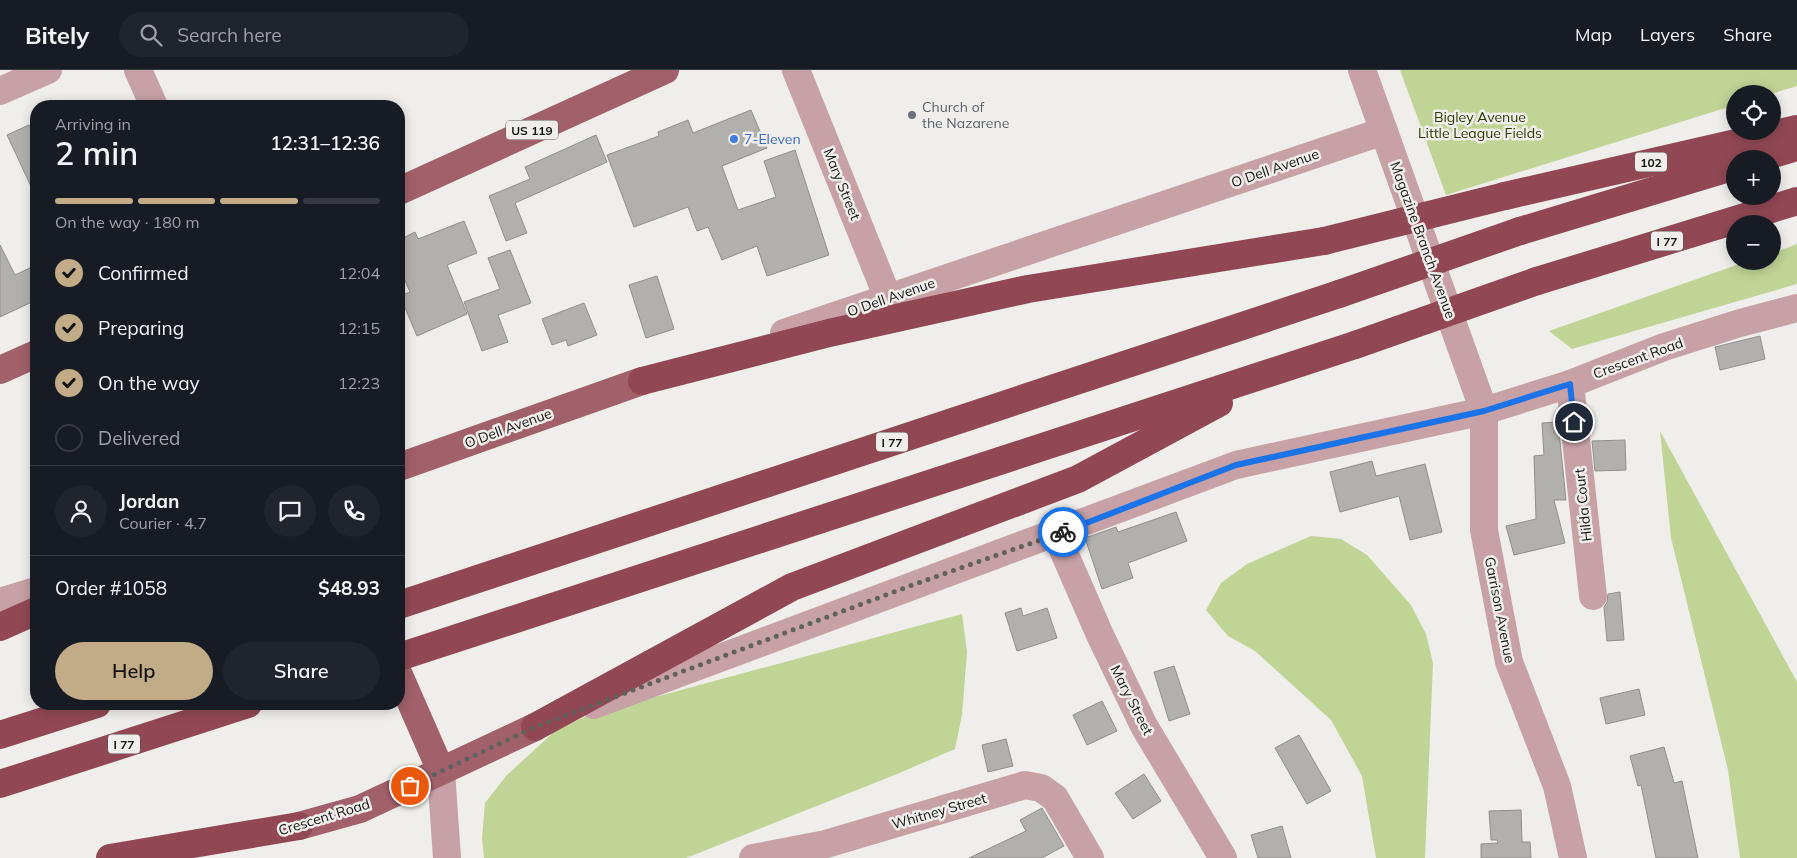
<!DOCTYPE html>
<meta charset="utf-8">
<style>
:root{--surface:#171b24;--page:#20242c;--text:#f1f3f6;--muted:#9ea1a6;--line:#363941;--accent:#c2ac87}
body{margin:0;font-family:Mulish,sans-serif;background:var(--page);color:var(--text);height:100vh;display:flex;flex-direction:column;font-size:19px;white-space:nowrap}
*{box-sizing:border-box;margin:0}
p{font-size:16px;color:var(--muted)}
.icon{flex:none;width:28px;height:28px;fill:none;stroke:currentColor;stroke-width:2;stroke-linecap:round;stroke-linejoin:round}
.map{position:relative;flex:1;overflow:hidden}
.details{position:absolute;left:30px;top:30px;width:375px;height:610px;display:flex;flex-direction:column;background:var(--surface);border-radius:20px;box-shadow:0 2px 12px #0003}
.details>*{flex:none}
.controls{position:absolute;left:1726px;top:15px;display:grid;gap:10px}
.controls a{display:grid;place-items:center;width:55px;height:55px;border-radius:50%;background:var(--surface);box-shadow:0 2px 12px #0003;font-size:25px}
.pin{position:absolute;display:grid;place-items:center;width:42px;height:42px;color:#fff;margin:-21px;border:2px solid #fff;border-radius:50%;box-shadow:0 1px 5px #0007}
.courier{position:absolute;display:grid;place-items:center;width:50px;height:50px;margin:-25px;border:4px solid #1a73e8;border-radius:50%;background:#fff;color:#222;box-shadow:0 1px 6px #0007}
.head em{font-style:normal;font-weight:600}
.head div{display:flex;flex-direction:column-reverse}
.head{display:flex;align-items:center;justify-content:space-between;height:85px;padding:0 25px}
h1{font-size:32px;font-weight:600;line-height:38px}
.bar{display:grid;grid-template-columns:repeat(4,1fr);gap:8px 5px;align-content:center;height:60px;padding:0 25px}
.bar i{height:6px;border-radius:4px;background:var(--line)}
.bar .active{background:var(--accent)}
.bar p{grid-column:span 4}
.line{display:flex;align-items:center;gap:12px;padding:0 25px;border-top:1px solid var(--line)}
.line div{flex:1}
.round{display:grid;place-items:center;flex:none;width:52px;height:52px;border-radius:26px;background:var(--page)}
ol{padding:0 25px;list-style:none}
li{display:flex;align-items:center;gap:15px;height:55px}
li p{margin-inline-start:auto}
li .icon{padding:5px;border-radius:50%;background:var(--accent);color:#111;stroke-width:4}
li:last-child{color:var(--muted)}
li i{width:28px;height:28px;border:2px solid var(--line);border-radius:50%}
.button{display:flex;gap:10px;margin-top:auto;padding:10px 25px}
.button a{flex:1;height:58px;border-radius:30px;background:var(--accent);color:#111;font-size:20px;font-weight:600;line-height:58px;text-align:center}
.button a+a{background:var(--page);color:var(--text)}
header{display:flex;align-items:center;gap:30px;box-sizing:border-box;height:70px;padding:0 25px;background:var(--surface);border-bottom:1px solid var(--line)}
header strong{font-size:24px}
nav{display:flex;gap:28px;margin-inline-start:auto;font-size:18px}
.search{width:350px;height:45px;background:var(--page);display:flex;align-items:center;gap:12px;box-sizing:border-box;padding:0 18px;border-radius:28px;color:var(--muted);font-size:19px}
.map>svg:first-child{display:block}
</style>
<header>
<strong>Bitely</strong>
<div class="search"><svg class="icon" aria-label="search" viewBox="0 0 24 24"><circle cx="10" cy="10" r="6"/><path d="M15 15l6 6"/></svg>Search here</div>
<nav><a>Map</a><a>Layers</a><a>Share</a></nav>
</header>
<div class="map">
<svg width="1797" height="788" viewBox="0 0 1797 788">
<rect width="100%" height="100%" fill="#efeeea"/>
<g fill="#bfd495">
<path d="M 1400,0 L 1797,0 L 1797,16 L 1771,24 L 1735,24 L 1735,35 L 1446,125 Z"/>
<path d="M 1797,174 L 1797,214 L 1572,279 L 1549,261 L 1748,191 L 1772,191 L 1773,183 Z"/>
<path d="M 1660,361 L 1797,612 L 1797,788 L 1740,788 L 1728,700 L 1671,468 Z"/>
<path d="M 1311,466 L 1341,469 L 1367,485 L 1411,535 L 1426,564 L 1433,593 L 1425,788 L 1376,788 L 1362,706 L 1331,650 L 1255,581 L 1228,566 L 1206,540 L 1221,513 L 1247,494 Z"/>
<path d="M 962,544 L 967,582 L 962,645 L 955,679 L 897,704 L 686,788 L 484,788 L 482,768 L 485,733 L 506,706 L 556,660 L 589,645 Z"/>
</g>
<g fill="#b1b0ac" stroke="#908f8b">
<path d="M 751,40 L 767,78 L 722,96 L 738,140 L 776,127 L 764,91 L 795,80 L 829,185 L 767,206 L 757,176 L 722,190 L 708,157 L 697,161 L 688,137 L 634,157 L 607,85 L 659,66 L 658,62 L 688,50 L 693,63 Z"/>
<path d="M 29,55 L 36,70 L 36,127 L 7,65 Z"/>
<path d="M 596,65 L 607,92 L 515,133 L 527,163 L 506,171 L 489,126 L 530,109 L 525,97 Z"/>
<path d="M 464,151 L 477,183 L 447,195 L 467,244 L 417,266 L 400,226 L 410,222 L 399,197 L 399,170 L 415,162 L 418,169 Z"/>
<path d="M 0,175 L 15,205 L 36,195 L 36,230 L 0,247 Z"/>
<path d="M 510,180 L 531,233 L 498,245 L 508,272 L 482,281 L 464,232 L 500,219 L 488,188 Z"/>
<path d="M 657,206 L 674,259 L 646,268 L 629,215 Z"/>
<path d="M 584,233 L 597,265 L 568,276 L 566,270 L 552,275 L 542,249 Z"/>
<path d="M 1760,266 L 1765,289 L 1720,300 L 1715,277 Z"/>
<path d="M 1558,352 L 1566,430 L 1554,430 L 1565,473 L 1514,485 L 1506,456 L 1536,449 L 1534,386 L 1544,385 L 1542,353 Z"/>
<path d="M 1625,370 L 1626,400 L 1595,401 L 1592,371 Z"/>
<path d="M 1372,391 L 1376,406 L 1425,394 L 1442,462 L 1410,470 L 1399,426 L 1340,442 L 1330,402 Z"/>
<path d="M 1176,442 L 1187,471 L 1128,493 L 1133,508 L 1102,519 L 1085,468 L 1116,457 L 1118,462 Z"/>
<path d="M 1620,522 L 1624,570 L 1607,571 L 1604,537 L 1607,532 L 1608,524 Z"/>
<path d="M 1021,538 L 1023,546 L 1047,538 L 1057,568 L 1017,581 L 1005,543 Z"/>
<path d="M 1174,596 L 1190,644 L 1169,651 L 1154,602 Z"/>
<path d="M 1639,619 L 1645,645 L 1606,654 L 1600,628 Z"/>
<path d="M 1102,631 L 1117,661 L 1087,675 L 1073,645 Z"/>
<path d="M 1299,665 L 1331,721 L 1307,734 L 1275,678 Z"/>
<path d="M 1006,669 L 1013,696 L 988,702 L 982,675 Z"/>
<path d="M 1664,677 L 1674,713 L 1682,711 L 1698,788 L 1656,788 L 1641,715 L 1638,716 L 1630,686 Z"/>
<path d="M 1144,704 L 1161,731 L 1133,749 L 1115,723 Z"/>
<path d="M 1042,738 L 1064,776 L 1042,788 L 969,788 L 1026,761 L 1020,750 Z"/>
<path d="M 1521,740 L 1522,772 L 1530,772 L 1531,788 L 1481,788 L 1481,774 L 1498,773 L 1497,770 L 1491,770 L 1489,741 Z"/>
<path d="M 1282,756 L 1291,788 L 1258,788 L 1251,765 Z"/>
</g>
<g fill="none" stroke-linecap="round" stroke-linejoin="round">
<g stroke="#c7a1a5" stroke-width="28">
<path d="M 138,0 L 154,36"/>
<path d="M 796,0 L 888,228"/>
<path d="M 1362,0 L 1484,341 L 1484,460 L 1509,592 L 1557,716 L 1573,788"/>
<path d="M 0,21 L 48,0"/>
<path d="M 784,263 L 1384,61"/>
<path d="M 1570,314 L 1593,526"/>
<path d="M 1056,464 L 1100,565 L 1144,656 L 1223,788"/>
<path d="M 0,532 L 36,521"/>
<path d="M 594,635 L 1236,395 L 1484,341 L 1570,314 L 1664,277 L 1740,253 L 1797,238"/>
<path d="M 441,701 L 447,788"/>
<path d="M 753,788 L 826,774 L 1025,715 L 1041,718 L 1055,728 L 1090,788"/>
</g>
<g stroke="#a1606a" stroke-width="28">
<path d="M 399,121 L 665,0"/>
<path d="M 0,300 L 36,284"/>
<path d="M 399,397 L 642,311"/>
<path d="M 399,605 L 441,701"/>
<path d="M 299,756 L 360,739 L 535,657"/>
</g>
<g stroke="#914854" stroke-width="28">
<path d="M 1757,89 L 1797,77"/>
<path d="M 1505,126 L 1797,59"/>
<path d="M 1520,161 L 1735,96"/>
<path d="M 1537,211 L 1797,131"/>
<path d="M 642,311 L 829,263 L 1028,219 L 1324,171"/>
<path d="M 399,535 L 1339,224"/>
<path d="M 0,557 L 36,541"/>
<path d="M 399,587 L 1355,275"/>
<path d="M 535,657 L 792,517 L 1078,409 L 1219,333"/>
<path d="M 0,665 L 97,634"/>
<path d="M 0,714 L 248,634"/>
<path d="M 110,788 L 299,756"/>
</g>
<g stroke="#914854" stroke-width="28">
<path d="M 1324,171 L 1505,126"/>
<path d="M 1339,224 L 1520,161"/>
<path d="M 1355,275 L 1537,211"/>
</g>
</g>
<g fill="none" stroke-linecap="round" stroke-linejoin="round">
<path stroke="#61615e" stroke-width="5" stroke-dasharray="0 9" d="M 410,716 L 535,657 L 915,514 L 1063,462"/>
<path stroke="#1a73e8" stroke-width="6" d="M 1063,462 L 1236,395 L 1484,341 L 1570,314 L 1574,352"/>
</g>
<circle fill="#6b7280" stroke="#efeeea" stroke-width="2" cx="912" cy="45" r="5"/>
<circle fill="#3f7fe0" stroke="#efeeea" stroke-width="2" cx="734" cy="69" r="5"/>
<g text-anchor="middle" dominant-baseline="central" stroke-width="5" stroke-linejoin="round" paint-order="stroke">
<g fill="#efeeea" stroke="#565654" stroke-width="1">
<rect x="506" y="50.5" width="52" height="19" rx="4"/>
<rect x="1635" y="82.5" width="32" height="19" rx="4"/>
<rect x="1651" y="161.5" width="32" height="19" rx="4"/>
<rect x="876" y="362.5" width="32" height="19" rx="4"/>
<rect x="108" y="664.5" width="32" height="19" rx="4"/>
</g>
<g font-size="12" font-weight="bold" fill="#151513">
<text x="532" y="60">US 119</text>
<text x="1651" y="92">102</text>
<text x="1667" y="171">I 77</text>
<text x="892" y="372">I 77</text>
<text x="124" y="674">I 77</text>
</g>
<g font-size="14" fill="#5b616d" stroke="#efeeea" text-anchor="start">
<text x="922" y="37">Church of<tspan x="922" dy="16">the Nazarene</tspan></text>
</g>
<g font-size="14" fill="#2d3a03" stroke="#efeeea">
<text x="1480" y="47">Bigley Avenue<tspan x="1480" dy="16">Little League Fields</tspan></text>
</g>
<g font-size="14" fill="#366cbe" stroke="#efeeea" text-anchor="start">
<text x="744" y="69">7-Eleven</text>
</g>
<g font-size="14" fill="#151513" stroke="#efeeea">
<text transform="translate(1275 98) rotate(-19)">O Dell Avenue</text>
<text transform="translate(842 114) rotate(68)">Mary Street</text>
<text transform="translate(1423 170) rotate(70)">Magazine Branch Avenue</text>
<text transform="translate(891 227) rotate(-19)">O Dell Avenue</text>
<text transform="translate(1638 288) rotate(-20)">Crescent Road</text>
<text transform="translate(508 358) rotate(-20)">O Dell Avenue</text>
<text transform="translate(1583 435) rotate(-96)">Hilda Court</text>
<text transform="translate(1500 540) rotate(79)">Garrison Avenue</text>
<text transform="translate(1132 630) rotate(63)">Mary Street</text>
<text transform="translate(939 741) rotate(-16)">Whitney Street</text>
<text transform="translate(324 747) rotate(-17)">Crescent Road</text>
</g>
</g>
</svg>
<div class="controls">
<a><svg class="icon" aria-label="locate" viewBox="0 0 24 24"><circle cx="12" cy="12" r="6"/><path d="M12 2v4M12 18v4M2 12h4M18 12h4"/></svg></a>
<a>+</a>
<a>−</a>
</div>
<div class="pin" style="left:410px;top:716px;background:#ea580c"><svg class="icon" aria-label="bag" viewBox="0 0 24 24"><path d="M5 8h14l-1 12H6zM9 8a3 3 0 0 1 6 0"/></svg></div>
<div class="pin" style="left:1574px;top:352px;background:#1f2937"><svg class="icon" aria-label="home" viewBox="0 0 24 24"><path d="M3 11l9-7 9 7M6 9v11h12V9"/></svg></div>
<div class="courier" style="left:1063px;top:462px"><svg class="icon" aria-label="bike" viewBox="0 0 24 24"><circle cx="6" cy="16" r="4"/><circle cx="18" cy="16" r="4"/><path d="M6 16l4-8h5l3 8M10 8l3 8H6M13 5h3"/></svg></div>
<section class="details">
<div class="head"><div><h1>2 min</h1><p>Arriving in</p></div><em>12:31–12:36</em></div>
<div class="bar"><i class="active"></i><i class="active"></i><i class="active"></i><i></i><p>On the way · 180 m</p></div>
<ol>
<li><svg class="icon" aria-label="check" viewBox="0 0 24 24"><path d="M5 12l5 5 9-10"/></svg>Confirmed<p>12:04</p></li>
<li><svg class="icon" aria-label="check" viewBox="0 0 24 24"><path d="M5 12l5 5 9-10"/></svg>Preparing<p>12:15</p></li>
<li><svg class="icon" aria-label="check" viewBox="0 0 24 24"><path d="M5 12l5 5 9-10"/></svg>On the way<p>12:23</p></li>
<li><i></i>Delivered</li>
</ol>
<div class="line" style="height:90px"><a class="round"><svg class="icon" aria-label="person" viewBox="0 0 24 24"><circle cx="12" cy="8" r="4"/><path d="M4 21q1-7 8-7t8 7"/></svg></a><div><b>Jordan</b><p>Courier · 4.7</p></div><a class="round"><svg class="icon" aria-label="chat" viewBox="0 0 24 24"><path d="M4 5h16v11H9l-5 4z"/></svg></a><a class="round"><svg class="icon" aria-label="phone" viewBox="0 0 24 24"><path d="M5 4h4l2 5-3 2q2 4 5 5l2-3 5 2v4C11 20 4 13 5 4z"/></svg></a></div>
<div class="line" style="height:65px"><div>Order #1058</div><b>$48.93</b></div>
<div class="button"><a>Help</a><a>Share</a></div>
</section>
</div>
